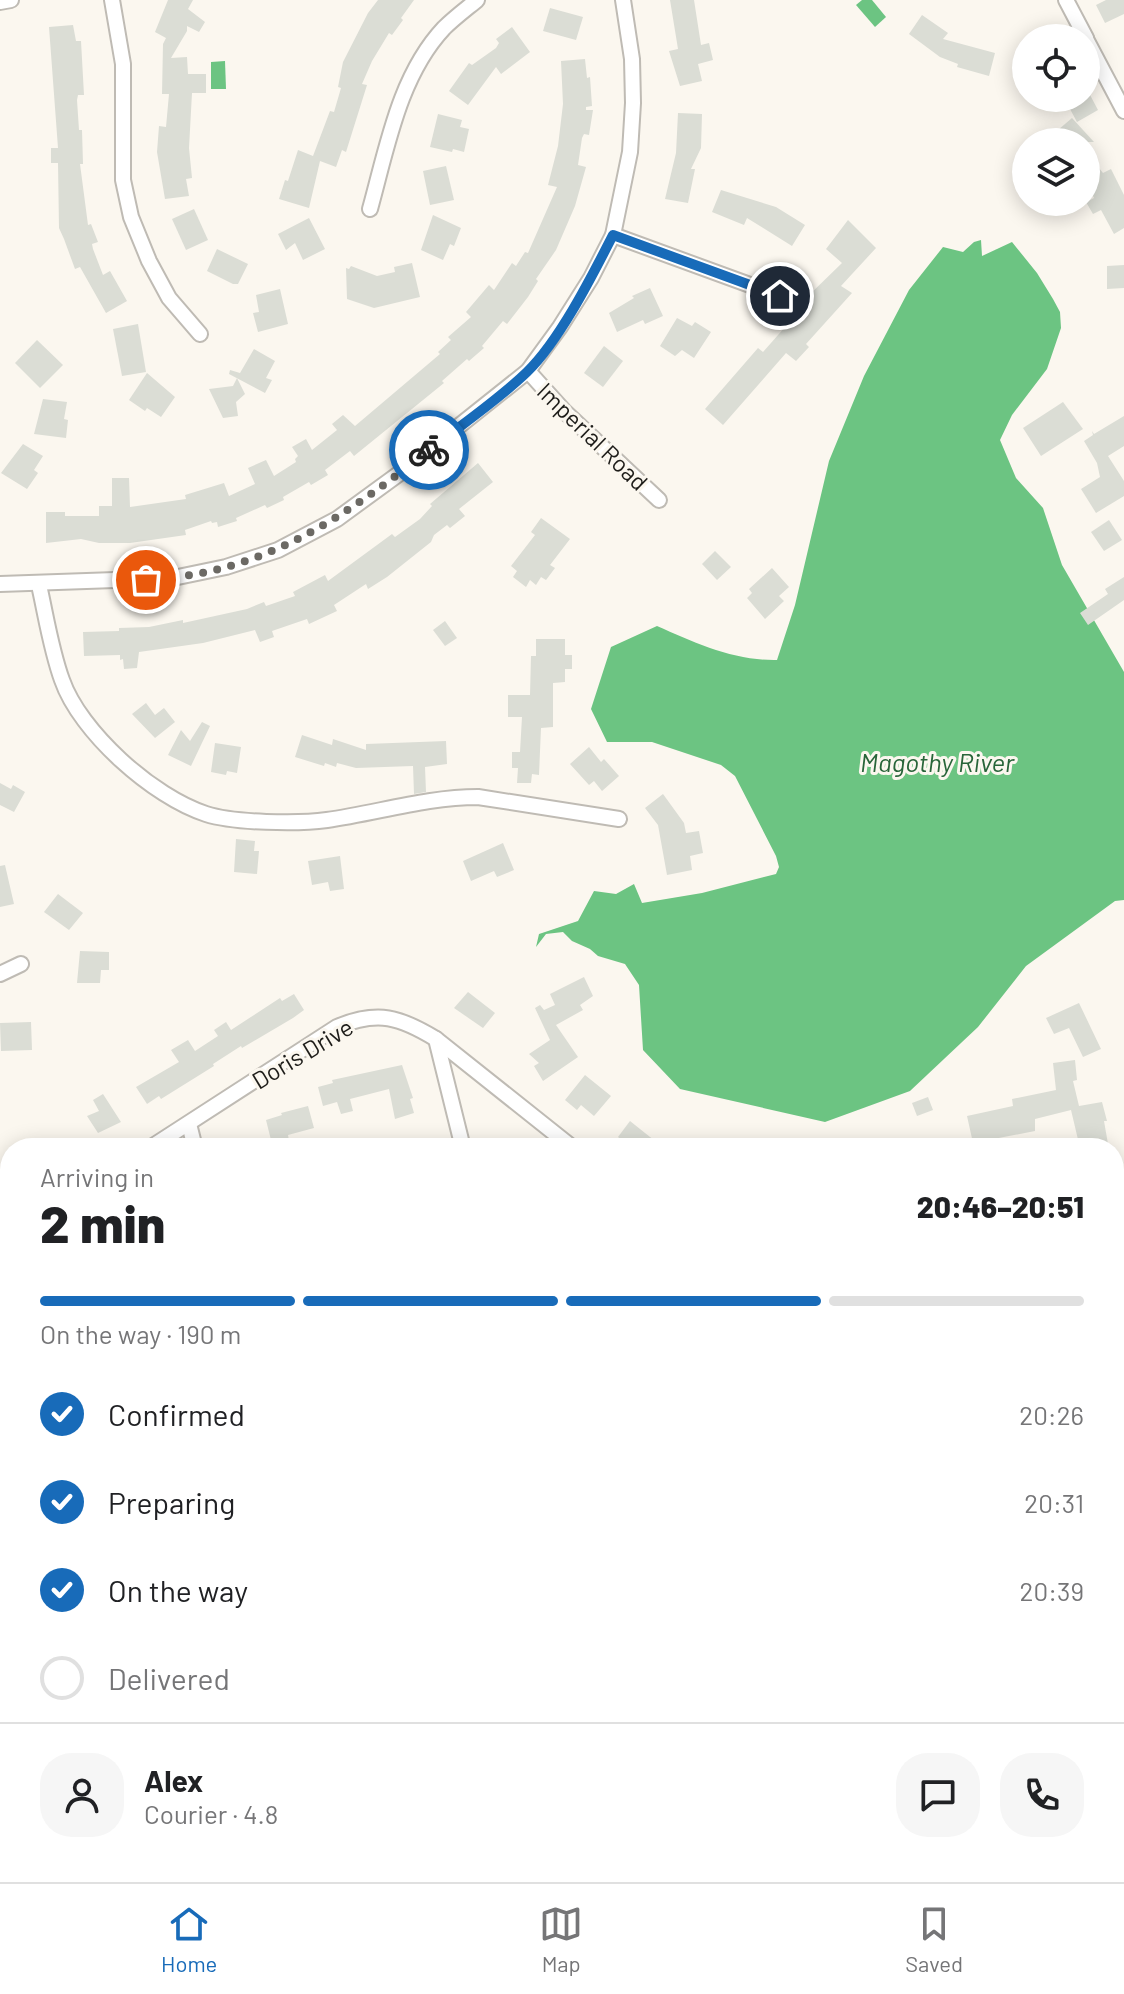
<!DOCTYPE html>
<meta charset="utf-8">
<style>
:root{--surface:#fff;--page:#f6f6f6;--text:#202124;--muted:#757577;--line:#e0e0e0;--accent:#186bb9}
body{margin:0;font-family:Barlow,sans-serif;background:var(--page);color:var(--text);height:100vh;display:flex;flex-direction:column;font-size:30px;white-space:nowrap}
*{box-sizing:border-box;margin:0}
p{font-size:26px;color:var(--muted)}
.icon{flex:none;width:44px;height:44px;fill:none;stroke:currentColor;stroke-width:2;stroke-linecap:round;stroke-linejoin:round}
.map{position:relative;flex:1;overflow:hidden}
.details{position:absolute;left:0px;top:1138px;width:1124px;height:744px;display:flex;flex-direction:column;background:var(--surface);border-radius:32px 32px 0 0;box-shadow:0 4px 20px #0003}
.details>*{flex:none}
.fabs{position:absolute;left:1012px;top:24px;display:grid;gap:16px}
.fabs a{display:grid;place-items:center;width:88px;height:88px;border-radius:50%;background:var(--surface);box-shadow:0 4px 20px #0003;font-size:40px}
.pin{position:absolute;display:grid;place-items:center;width:68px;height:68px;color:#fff;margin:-34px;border:4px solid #fff;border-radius:50%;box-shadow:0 2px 8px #0007}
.courier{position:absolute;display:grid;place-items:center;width:80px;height:80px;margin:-40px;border:6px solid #186bb9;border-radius:50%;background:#fff;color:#222;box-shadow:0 2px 10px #0007}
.headline em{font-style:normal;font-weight:800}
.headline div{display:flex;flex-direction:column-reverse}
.headline{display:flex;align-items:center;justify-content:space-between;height:136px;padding:0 40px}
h1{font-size:52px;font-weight:800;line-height:60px}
.bar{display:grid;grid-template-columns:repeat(4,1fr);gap:12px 8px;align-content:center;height:96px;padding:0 40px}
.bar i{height:10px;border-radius:6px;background:var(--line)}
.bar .current{background:var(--accent)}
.bar p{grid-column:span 4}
.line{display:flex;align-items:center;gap:20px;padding:0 40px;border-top:2px solid var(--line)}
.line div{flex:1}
.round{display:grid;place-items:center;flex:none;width:84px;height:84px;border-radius:32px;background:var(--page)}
ol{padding:0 40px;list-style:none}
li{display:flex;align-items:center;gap:24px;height:88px}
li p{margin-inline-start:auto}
li .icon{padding:8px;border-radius:50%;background:var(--accent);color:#fff;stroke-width:4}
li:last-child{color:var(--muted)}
li i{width:44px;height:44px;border:4px solid var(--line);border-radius:50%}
.menu{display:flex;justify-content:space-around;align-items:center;height:112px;border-top:2px solid var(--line);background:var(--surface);font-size:22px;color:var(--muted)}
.menu a{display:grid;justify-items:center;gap:4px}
.menu .current{color:var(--accent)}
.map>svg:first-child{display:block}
</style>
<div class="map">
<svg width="1124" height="1882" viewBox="0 0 1124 1882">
<rect width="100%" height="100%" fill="#fbf7ef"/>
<g fill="#f4d1d2">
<path d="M 1124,1342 L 1124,1455 L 1114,1463 L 1114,1349 Z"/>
<path d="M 480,1872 L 693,1872 L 685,1882 L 472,1882 Z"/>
<path d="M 706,1872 L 1059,1872 L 1051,1882 L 698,1882 Z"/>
</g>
<g fill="#6cc482">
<path d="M 862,0 L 872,0 L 886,17 L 875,27 L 856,5 Z"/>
<path d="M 225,61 L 226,89 L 211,89 L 211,62 Z"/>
<path d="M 981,240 L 982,256 L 1012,242 L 1037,273 L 1053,299 L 1060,312 L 1061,328 L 1047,369 L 1012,415 L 1000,440 L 1016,478 L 1043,508 L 1062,565 L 1124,672 L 1124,900 L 1115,901 L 1026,966 L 978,1027 L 910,1091 L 825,1122 L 680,1089 L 643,1050 L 639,985 L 625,964 L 598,956 L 590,949 L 572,941 L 563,932 L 546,934 L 536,947 L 539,934 L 578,921 L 594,891 L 616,894 L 634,884 L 642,903 L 702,893 L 776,874 L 779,867 L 776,856 L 735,776 L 721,765 L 652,742 L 607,742 L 591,709 L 611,647 L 657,626 C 695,643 735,661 777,660 L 795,605 L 829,461 L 864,376 L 909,290 L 943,247 L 963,252 L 974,242 Z"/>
<path d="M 1124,1225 L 1124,1342 L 1114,1349 L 1114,1227 Z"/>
</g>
<g fill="#dbddd5">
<path d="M 168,0 L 193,0 L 188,9 L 205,22 L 199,32 L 187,26 L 187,31 L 171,58 L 187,57 L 188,74 L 206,74 L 206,93 L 192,93 L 189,148 L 192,178 L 186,179 L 189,196 L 165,199 L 157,152 L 159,126 L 166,127 L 169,94 L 162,94 L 163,44 L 166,38 L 155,32 Z"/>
<path d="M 378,0 L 414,0 L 401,18 L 403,20 L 392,35 L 389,33 L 372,61 L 362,84 L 367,85 L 346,152 L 342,150 L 336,167 L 320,161 L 309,208 L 279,199 L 285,180 L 288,181 L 298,150 L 313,156 L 330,111 L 334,112 L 341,88 L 338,87 L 343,62 L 368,13 Z"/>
<path d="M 670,0 L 694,0 L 701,45 L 709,43 L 713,60 L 698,64 L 702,81 L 680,86 L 669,51 L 678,49 Z"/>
<path d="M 1106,0 L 1124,0 L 1124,14 L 1105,23 L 1096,5 Z"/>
<path d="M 550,8 L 583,17 L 576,40 L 543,31 Z"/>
<path d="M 922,15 L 948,33 L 943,39 L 995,53 L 989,76 L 957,67 L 958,64 L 940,57 L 909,34 Z"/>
<path d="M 73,25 L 76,41 L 81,41 L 84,95 L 78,95 L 77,100 L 79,130 L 82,130 L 83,164 L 80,164 L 88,225 L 91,224 L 98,242 L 92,244 L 93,249 L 103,275 L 110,271 L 127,301 L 106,313 L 80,267 L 75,269 L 64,239 L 59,228 L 58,163 L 51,163 L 51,148 L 58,148 L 49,27 Z"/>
<path d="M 512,27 L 530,52 L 501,74 L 496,67 L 468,105 L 449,91 L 469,63 L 472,65 L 496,48 L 499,43 L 496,39 Z"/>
<path d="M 585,59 L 587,78 L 590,77 L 592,106 L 586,107 L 586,110 L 593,110 L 589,135 L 584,134 L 582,138 L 578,165 L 586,167 L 575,206 L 556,250 L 536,279 L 538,281 L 528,297 L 507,324 L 503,321 L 482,346 L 484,348 L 469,361 L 467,359 L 442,381 L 444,383 L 354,456 L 350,451 L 325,470 L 328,475 L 311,485 L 309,482 L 283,497 L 284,500 L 267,508 L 265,505 L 236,518 L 237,521 L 218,527 L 217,522 L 212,523 L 211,521 L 185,530 L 186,535 L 130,543 L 99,543 L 81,539 L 46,543 L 46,512 L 65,512 L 65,516 L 99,516 L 99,506 L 112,506 L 112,478 L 129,478 L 130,507 L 186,499 L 185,495 L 224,483 L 229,496 L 255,484 L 248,468 L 266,460 L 274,476 L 296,462 L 295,459 L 298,456 L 292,447 L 306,439 L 312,450 L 337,430 L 332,424 L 343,415 L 355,426 L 440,354 L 438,352 L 451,340 L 448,337 L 471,317 L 466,312 L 489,285 L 494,290 L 512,263 L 516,266 L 525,252 L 528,253 L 557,187 L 548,185 L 558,146 L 563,104 L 561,61 Z"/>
<path d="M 1089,93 L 1098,110 L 1077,122 L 1070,109 L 1077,106 L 1074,101 L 1086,98 Z"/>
<path d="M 678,113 L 702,114 L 701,148 L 691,169 L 695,169 L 688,203 L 665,199 L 676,153 Z"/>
<path d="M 438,114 L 462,120 L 460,127 L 469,129 L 464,152 L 453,149 L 452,152 L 430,147 Z"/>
<path d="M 1072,118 L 1094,142 L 1044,142 Z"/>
<path d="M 1086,152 L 1103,173 L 1111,169 L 1124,195 L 1124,228 L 1114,234 L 1101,210 L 1093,214 L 1086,202 L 1094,198 L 1086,181 Z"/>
<path d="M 446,166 L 454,200 L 430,205 L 423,171 Z"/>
<path d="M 721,190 L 776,207 L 805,225 L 792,246 L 747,218 L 744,225 L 712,212 Z"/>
<path d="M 194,209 L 208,240 L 186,250 L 172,219 Z"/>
<path d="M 433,215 L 461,228 L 454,246 L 450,244 L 443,260 L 421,250 Z"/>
<path d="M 309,218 L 325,249 L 303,260 L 295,243 L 286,250 L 278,234 Z"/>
<path d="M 848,220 L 876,248 L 841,286 L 852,293 L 806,344 L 809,347 L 796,361 L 786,353 L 723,425 L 705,409 L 758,348 L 763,352 L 786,326 L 789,328 L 806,308 L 805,299 L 842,263 L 826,249 Z"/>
<path d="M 217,249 L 248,264 L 238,284 L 233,284 L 207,271 Z"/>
<path d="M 412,263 L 420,297 L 374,308 L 347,299 L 346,268 L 349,269 L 351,266 L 377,276 L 395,272 L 394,267 Z"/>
<path d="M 1124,265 L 1124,288 L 1107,289 L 1107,266 Z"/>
<path d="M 650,288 L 663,316 L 645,324 L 643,320 L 617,332 L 609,313 L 634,298 L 632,296 Z"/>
<path d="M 280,289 L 288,324 L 258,332 L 253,313 L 259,312 L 256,295 Z"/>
<path d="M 677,318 L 692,326 L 695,322 L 711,332 L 694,358 L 682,350 L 675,356 L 660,346 Z"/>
<path d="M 138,324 L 146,372 L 122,376 L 113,329 Z"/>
<path d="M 37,340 L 63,365 L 40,388 L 15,363 Z"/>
<path d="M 604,346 L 623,361 L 603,387 L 584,373 Z"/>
<path d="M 254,349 L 275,361 L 266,378 L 272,380 L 265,393 L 229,374 L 230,370 L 240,373 Z"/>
<path d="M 147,373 L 175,397 L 161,417 L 147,408 L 145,411 L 129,400 Z"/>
<path d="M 237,378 L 245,394 L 236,402 L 238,416 L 223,418 L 209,389 L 233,386 Z"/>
<path d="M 43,399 L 67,402 L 64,419 L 68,420 L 66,438 L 34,434 Z"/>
<path d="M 1063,402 L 1083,429 L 1041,456 L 1023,428 Z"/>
<path d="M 1124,416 L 1124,446 L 1108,456 L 1124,481 L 1124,496 L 1096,513 L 1081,489 L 1100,477 L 1097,463 L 1084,441 L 1093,435 L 1092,431 L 1094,434 Z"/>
<path d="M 23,444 L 43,456 L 34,470 L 38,473 L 27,489 L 1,473 Z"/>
<path d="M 478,463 L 493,482 L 459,509 L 465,516 L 450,528 L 447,525 L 434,535 L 431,542 L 387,577 L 368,589 L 366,584 L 334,605 L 337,611 L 309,624 L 307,619 L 272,631 L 274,637 L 260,642 L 255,630 L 203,643 L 139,652 L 137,668 L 124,669 L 123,659 L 120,660 L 120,655 L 84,656 L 83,632 L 119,631 L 119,628 L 149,627 L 183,620 L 183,623 L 247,609 L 264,602 L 266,606 L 295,596 L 293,592 L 325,575 L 328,581 L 392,534 L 395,537 L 420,519 L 432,506 L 430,504 Z"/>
<path d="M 541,518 L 570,539 L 550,565 L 555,568 L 546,580 L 541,577 L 536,585 L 530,580 L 526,587 L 513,577 L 517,571 L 511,566 L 535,535 L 531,532 Z"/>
<path d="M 1109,520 L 1122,540 L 1104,551 L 1091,532 Z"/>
<path d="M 715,551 L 731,567 L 717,580 L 702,564 Z"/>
<path d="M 772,568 L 789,587 L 779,596 L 784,601 L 765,619 L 747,598 L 752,593 L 749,589 Z"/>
<path d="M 1124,577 L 1124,600 L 1088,625 L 1080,613 L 1108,594 L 1105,589 Z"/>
<path d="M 445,621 L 457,638 L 445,646 L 433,630 Z"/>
<path d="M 536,639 L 565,639 L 565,655 L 572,655 L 572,669 L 565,669 L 565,682 L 553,683 L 553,727 L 541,728 L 539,775 L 532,774 L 531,783 L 517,783 L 518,768 L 512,768 L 512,752 L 520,752 L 522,717 L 508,717 L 508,695 L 530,695 L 531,656 L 536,656 Z"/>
<path d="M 146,703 L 155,715 L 164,708 L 175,722 L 155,738 L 132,714 Z"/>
<path d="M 202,722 L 210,726 L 191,766 L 168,755 L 181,730 L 190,741 Z"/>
<path d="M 302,735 L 332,745 L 333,739 L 366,750 L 366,744 L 446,741 L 447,764 L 425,767 L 426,792 L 414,794 L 413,766 L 356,768 L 337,763 L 336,767 L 325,763 L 324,766 L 295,757 Z"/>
<path d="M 215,743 L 241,747 L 237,773 L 227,771 L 226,775 L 211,772 Z"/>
<path d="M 589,747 L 601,762 L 604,759 L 619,776 L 602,791 L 594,781 L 589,785 L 570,764 Z"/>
<path d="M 0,783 L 11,789 L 13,785 L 25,792 L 14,812 L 0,805 Z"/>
<path d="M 663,794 L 684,823 L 686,833 L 699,831 L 703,853 L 690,856 L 692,870 L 667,875 L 658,825 L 645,808 Z"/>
<path d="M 236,839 L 255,841 L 254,851 L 259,851 L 257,874 L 234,872 Z"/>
<path d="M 503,843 L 514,870 L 497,877 L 494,871 L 471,881 L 463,861 Z"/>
<path d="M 340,856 L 344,889 L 330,891 L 328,882 L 312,885 L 308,861 Z"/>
<path d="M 5,865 L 14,904 L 0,907 L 0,866 Z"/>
<path d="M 58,894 L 83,913 L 69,930 L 44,912 Z"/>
<path d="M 80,951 L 109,952 L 109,970 L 101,970 L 100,983 L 77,983 Z"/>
<path d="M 584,977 L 593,996 L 580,1005 L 583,1010 L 556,1025 L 578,1057 L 543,1081 L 534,1066 L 539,1063 L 529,1054 L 550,1040 L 535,1008 L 540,1005 L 544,1010 L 555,1005 L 550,994 Z"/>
<path d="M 468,992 L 495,1013 L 483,1028 L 454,1008 Z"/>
<path d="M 294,994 L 304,1010 L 293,1018 L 242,1048 L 241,1046 L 213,1064 L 214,1066 L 161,1099 L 159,1096 L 147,1104 L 136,1087 L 179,1062 L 171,1050 L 188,1040 L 195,1051 L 218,1036 L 214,1030 L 226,1022 L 231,1030 L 280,998 L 282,1001 Z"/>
<path d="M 1079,1003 L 1101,1049 L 1083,1057 L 1069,1028 L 1054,1034 L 1046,1018 Z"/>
<path d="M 31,1022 L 32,1050 L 1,1051 L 0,1023 Z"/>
<path d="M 1075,1060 L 1077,1080 L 1073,1081 L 1079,1106 L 1102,1102 L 1107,1121 L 1104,1121 L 1108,1144 L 1106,1147 L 1080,1148 L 1071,1110 L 1035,1119 L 1035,1131 L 973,1143 L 967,1116 L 1013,1106 L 1012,1099 L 1056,1090 L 1053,1063 Z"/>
<path d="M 402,1065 L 413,1098 L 410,1099 L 414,1113 L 395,1119 L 389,1089 L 350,1099 L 353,1111 L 341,1114 L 337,1102 L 323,1106 L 318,1087 L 333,1083 L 332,1080 Z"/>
<path d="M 585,1075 L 611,1096 L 594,1116 L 581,1105 L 577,1110 L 565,1100 Z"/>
<path d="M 103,1094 L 121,1122 L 98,1133 L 87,1116 L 99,1111 L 93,1100 Z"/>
<path d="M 928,1097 L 933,1110 L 917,1116 L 912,1103 Z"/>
<path d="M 308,1106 L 314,1128 L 288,1135 L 290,1146 L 273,1148 L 266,1120 L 282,1115 L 281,1113 Z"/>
<path d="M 630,1121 L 645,1133 L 664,1148 L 632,1148 L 618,1137 Z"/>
</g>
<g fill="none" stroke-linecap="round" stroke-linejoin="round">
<g stroke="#bfbbb4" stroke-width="18">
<g id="minor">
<path d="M 112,0 L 123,64 L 123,180 L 131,217 L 149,261 L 169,298 L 200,334"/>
<path d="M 1066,0 L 1086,38"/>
<path d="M 0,2 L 11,0"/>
<path d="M 1086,39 L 1124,111"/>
<path d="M 370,209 C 387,148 399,76 444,28 C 454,18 466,9 477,0"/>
<path d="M 613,235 L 780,296"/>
<path d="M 528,371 L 564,411 L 659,500"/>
<path d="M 0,584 L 173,578 L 226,567 L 278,550 L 337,519 L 400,473 L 528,371 L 560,327 L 591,278 L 613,235 L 630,152 L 633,103 L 632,59 L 623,0"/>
<path d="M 39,585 C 46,616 51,650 62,680 C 80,732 153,797 206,814 C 234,823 298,824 327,820 C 377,813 427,797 478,797 L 619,819"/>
<path d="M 0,974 L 21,964"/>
<path d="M 436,1039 L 463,1148"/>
<path d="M 189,1124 L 195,1148"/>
<path d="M 150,1148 L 337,1027 C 378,1010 400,1017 436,1039 L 573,1148"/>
<path d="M 1114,1194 L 1124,1190"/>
<path d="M 0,1242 L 10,1235"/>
<path d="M 0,1447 L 10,1489"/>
<path d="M 1114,1480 L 1124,1475"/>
<path d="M 308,1882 L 315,1872"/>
<path d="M 685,1882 L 693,1872"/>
</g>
</g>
<g stroke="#bfbbb4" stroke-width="22">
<g id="tertiary">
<path d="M 0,1790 L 10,1797"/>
<path d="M 138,1872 L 150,1882"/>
</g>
</g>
<use href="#minor" stroke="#fff" stroke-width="14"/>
<use href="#tertiary" stroke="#fff" stroke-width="18"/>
</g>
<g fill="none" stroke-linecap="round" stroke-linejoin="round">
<path stroke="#6b6964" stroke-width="8" stroke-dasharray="0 14.4" d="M 146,580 C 261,574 341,520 429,450"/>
<path stroke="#186bb9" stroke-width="10" d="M 429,450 C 461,425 497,401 527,372 C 560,340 592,276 613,235 L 780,296"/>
</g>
<g text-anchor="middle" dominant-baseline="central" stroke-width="6" stroke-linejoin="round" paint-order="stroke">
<g font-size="24" fill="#1d1c19" stroke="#fbf7ef">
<text transform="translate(593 436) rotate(44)">Imperial Road</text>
<text transform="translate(302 1053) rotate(-31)">Doris Drive</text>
</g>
<g font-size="26" font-style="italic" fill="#286539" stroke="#fbf7ef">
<text x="937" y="761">Magothy River</text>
</g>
</g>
</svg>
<div class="fabs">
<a><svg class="icon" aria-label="locate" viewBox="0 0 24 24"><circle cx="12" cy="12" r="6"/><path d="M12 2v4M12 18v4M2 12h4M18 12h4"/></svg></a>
<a><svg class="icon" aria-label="layers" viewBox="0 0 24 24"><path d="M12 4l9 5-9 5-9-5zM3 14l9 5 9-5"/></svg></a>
</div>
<div class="pin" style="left:146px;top:580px;background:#ea580c"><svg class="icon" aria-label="bag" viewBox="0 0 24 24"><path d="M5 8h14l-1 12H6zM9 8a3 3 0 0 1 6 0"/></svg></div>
<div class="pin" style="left:780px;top:296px;background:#1f2937"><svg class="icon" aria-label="home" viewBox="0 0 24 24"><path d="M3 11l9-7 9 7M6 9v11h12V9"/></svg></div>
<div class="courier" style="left:429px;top:450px"><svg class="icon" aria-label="bike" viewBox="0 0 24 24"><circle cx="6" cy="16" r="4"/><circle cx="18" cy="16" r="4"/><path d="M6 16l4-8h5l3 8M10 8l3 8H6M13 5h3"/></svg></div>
<section class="details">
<div class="headline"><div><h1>2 min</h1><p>Arriving in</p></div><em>20:46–20:51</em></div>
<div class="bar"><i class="current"></i><i class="current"></i><i class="current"></i><i></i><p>On the way · 190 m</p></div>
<ol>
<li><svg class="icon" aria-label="check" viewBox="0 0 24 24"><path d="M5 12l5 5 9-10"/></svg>Confirmed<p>20:26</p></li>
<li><svg class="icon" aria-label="check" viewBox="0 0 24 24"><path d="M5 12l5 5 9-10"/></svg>Preparing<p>20:31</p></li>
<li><svg class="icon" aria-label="check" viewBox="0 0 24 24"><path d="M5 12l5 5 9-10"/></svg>On the way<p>20:39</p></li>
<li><i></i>Delivered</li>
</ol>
<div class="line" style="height:144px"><a class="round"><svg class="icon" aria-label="person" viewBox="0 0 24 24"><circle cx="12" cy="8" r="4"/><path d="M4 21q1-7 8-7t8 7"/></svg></a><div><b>Alex</b><p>Courier · 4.8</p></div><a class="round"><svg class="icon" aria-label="chat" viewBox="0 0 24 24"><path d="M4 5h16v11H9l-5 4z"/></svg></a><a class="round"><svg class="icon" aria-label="phone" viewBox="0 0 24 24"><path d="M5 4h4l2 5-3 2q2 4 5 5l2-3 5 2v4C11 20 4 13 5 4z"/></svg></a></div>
</section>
</div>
<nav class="menu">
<a class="current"><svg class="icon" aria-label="home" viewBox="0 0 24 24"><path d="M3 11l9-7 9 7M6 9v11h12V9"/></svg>Home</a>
<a><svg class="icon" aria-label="map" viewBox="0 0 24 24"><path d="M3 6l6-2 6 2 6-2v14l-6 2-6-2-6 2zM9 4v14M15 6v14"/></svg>Map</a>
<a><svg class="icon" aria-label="saved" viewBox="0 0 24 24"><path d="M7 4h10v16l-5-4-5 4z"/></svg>Saved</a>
</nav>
